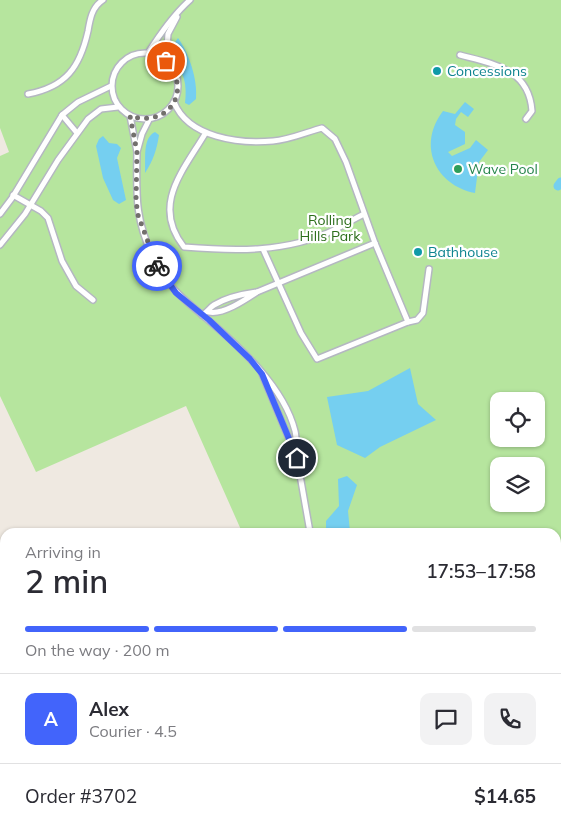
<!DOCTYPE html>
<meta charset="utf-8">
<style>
:root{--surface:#fff;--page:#f2f2f3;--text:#2b2b33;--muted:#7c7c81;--line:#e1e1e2;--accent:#4264fb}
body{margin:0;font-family:Mulish,sans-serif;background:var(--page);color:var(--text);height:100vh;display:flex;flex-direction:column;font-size:19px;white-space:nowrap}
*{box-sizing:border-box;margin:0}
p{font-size:16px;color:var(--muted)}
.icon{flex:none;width:28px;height:28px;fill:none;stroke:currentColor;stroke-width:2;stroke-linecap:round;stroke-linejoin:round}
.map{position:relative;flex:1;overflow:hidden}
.details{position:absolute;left:0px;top:528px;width:561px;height:311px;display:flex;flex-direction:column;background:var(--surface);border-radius:15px 15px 0 0;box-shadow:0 1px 4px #0004}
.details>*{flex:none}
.fabs{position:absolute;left:490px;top:392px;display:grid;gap:10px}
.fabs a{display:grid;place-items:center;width:55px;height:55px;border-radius:10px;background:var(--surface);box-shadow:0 1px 4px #0004;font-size:25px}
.pin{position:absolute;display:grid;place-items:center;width:42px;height:42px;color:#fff;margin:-21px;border:2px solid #fff;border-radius:50%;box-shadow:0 1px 5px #0007}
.courier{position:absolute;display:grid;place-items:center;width:50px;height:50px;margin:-25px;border:4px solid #4264fb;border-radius:50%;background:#fff;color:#222;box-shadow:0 1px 6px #0007}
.summary em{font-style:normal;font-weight:600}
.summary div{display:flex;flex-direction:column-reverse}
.summary{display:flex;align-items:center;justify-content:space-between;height:85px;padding:0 25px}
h1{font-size:32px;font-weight:600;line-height:38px}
.bar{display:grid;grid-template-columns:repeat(4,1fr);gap:8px 5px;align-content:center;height:60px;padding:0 25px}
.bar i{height:6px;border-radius:4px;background:var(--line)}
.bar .active{background:var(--accent)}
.bar p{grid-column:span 4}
.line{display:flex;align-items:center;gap:12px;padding:0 25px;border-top:1px solid var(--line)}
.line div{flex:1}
.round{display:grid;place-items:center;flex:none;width:52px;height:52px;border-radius:10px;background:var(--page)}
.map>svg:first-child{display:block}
</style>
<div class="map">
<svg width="561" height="838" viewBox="0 0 561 838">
<rect width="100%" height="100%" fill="#efe9e1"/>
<path fill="#b6e59e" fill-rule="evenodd" d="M 0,0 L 561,0 L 561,838 L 376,838 L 374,834 L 556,834 L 556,532 L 242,532 L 186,406 L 36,472 L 0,396 L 0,156 L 9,152 L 0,128 ZM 499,401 L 536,401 L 536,439 L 499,439 ZM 499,466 L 536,466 L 536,504 L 499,504 Z"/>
<g fill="#75cff0">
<path d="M 178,38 C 189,53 198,80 196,99 L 189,105 L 185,103 C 186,95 186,86 184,79 C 180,65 167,51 178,38 Z"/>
<path d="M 465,102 L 474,109 L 468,117 L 461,112 L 456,119 L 455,125 L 465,132 L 465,144 L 448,152 L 452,156 L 470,148 L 476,140 L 488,150 L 479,162 L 475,193 C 435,185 417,145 443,111 L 455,114 Z"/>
<path d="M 155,132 L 159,135 C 157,149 153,161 145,173 C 146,160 142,138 155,132 Z"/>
<path d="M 103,136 L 109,143 L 117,144 L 121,148 L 117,158 L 126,200 L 119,204 L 113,200 L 103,178 L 96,146 L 99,139 Z"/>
<path d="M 410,368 L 418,404 L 436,420 L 380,447 L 365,458 L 337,445 L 327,397 L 368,391 Z"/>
<path d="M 347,476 L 357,485 L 348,511 L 350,532 L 326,532 L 326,521 L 339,506 L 338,479 Z"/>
</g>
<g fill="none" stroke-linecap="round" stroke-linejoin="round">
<path stroke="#75cff0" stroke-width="9" d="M 558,186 L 561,182"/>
<g stroke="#b4b7c1" stroke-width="8">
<g id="lane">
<circle cx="145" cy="86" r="33"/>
<path d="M 148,53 C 160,34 173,15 190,0"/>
<path d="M 460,55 C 494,64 529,69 532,111 L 526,119"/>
<path d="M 166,61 L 168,34 L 177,17"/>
<path d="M 28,94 C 66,87 80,67 88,31 C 90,19 92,7 103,0"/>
<path d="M 174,102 C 188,138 240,144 273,141 C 289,140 307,132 322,128 L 335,139 L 346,162 L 375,243 L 408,322 L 317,359 L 301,333 L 263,249"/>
<path d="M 62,115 L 77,133"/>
<path d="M 130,116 L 137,152 L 142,134 L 149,120"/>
<path d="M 205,134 C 183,171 151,205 184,247 C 234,251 287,253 334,230 C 344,225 354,219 364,214"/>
<path d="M 137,152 C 136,196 135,223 156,263 C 169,289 186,301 207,319 C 240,347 284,387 295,431 C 297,439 296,449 297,458 L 262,374"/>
<path d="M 13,195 L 41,211 L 48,218 L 62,261 L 76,286 L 93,300"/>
<path d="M 0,214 L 12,198 L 62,115 L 78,102 L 111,86"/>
<path d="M 0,245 L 25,214 L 58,160 L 88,119 L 101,109 L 118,107"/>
<path d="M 257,292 L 375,243"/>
<path d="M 202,315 C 209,311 209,308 214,305 C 227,297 242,294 257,292 C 245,300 223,315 209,312"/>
<path d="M 408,322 L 417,320 L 423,313 L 429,269"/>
<path d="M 297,458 L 310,532"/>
<path d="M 556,682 L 561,679"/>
</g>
</g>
<use href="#lane" stroke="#fff" stroke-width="5"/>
</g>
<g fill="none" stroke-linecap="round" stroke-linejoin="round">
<path stroke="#726f6d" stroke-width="5" stroke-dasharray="0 9" d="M 157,266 L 138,215 L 136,201 L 137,152 L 130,116 C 169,128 193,91 166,61"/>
<path stroke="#4264fb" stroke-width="6" d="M 157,266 L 176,293 L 209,320 L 250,359 L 262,374 L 297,458"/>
</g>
<g fill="#0f9aa8" stroke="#fff" stroke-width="2">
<circle cx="437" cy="71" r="5"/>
<circle cx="418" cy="252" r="5"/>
</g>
<circle fill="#2e9e5b" stroke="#fff" stroke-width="2" cx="458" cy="169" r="5"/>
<g text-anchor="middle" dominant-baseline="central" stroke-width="4.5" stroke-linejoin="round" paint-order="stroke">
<g font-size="14" fill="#0d838f" stroke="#fff" text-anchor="start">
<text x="447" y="71">Concessions</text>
<text x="428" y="252">Bathhouse</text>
</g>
<g font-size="14" fill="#27864d" stroke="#fff" text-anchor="start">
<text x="468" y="169">Wave Pool</text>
</g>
<g font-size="14" fill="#2c6e1b" stroke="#fff">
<text x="330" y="220">Rolling<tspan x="330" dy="16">Hills Park</tspan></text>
</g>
</g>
</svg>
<div class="fabs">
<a><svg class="icon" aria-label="locate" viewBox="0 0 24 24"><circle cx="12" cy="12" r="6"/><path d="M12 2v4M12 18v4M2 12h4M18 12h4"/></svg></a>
<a><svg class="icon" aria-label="layers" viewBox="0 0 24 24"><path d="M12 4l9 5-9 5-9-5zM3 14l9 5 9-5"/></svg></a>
</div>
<div class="pin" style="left:166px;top:61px;background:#ea580c"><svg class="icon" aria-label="bag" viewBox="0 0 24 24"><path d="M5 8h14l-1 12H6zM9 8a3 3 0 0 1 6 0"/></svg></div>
<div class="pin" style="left:297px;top:458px;background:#1f2937"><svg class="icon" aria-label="home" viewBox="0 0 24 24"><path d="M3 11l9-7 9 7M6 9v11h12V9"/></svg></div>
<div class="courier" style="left:157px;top:266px"><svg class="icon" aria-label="bike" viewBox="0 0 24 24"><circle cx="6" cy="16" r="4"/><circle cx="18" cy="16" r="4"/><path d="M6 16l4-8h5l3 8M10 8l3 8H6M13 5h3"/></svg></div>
<section class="details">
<div class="summary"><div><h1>2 min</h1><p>Arriving in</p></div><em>17:53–17:58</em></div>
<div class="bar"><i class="active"></i><i class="active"></i><i class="active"></i><i></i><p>On the way · 200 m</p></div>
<div class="line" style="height:90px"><b class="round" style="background:var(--accent);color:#fff">A</b><div><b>Alex</b><p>Courier · 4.5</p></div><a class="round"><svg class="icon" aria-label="chat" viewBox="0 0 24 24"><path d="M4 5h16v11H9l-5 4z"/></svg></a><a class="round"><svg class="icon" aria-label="phone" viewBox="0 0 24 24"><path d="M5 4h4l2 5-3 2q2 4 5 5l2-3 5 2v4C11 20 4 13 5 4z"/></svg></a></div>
<div class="line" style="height:65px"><div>Order #3702</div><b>$14.65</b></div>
</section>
</div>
